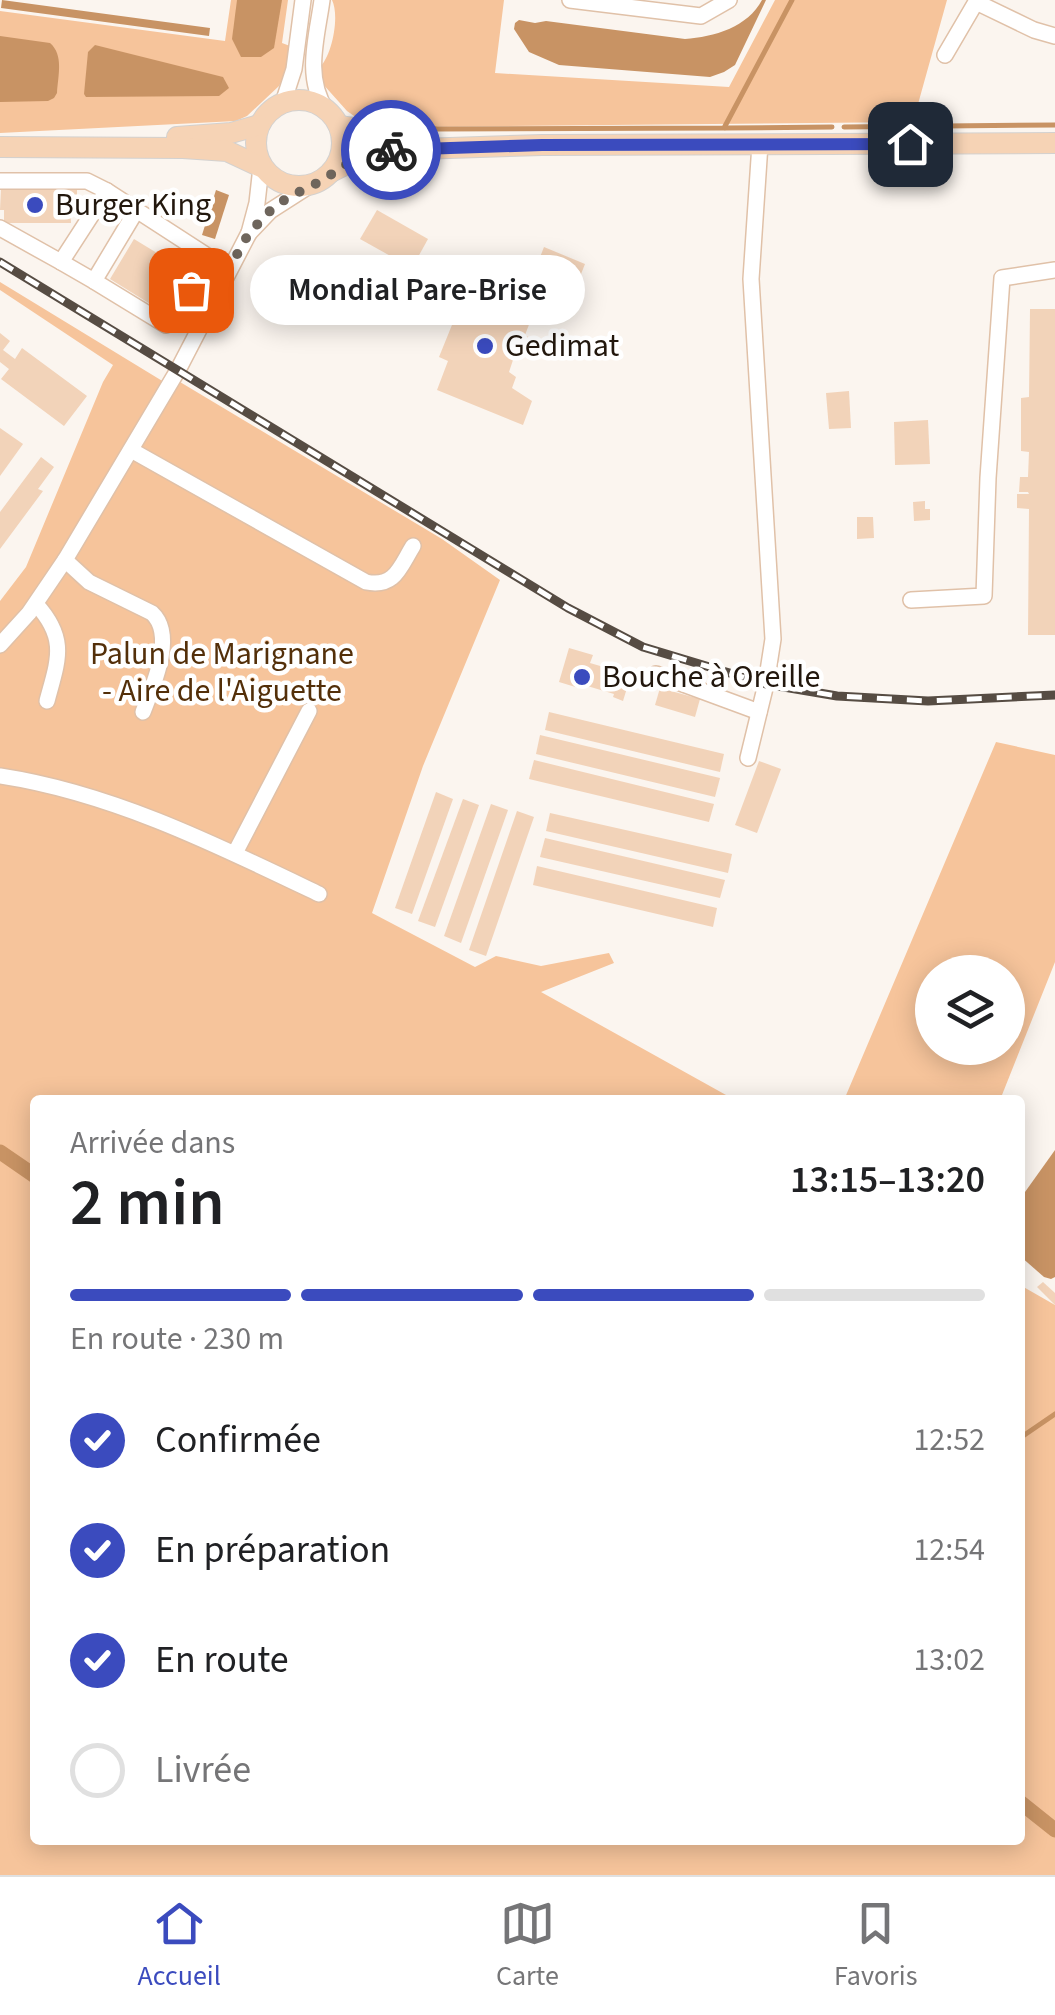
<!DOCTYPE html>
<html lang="fr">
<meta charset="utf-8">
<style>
:root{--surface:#fff;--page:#f2f2f2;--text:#202124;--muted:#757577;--line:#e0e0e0;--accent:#3b4bbe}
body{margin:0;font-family:"Source Sans 3",sans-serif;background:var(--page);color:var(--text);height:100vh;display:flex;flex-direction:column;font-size:38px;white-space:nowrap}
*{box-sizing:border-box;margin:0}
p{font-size:32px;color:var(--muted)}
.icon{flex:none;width:55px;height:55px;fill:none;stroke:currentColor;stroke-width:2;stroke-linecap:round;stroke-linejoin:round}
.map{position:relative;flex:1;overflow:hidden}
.details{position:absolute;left:30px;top:1095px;width:995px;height:750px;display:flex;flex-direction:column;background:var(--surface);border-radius:10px;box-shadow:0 5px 25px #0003}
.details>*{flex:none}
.buttons{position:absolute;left:915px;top:955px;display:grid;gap:20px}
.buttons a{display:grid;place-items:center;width:110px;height:110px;border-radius:50%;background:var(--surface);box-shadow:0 5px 25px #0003;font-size:50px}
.pin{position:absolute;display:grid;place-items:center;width:85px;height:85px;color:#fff;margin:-42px;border-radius:20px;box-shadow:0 5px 15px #0006}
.courier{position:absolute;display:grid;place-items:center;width:100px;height:100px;margin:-50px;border:8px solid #3b4bbe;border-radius:50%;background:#fff;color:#222;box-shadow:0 2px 12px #0007}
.bubble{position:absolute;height:70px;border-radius:35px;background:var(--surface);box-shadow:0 5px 25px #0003;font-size:32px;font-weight:600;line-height:70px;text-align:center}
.headline em{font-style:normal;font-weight:600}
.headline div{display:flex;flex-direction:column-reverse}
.headline{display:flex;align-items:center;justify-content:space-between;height:170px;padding:0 40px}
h1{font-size:65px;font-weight:600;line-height:75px}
.bar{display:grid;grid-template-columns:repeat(4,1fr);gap:15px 10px;align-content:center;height:120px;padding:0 40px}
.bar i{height:12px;border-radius:8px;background:var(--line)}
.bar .active{background:var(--accent)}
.bar p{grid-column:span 4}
ol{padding:0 40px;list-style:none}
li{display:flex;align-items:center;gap:30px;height:110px}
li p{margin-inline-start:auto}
li .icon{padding:10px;border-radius:50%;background:var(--accent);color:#fff;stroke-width:4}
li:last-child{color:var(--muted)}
li i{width:55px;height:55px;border:5px solid var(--line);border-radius:50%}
.dock{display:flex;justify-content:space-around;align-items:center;height:140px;border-top:2px solid var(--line);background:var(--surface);font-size:28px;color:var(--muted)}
.dock a{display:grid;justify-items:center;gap:5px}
.dock .active{color:var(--accent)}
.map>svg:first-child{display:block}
</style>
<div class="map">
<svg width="1055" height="1875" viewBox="0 0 1055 1875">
<rect width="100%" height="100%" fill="#fbf5ef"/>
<g fill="#f6c49b" fill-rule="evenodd">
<path d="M 231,0 L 288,0 L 282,43 L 290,46 L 285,75 L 279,86 L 247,116 L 236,121 L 0,133 L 0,11 L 225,41 Z"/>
<path d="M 332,0 L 504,0 L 495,73 L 729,87 L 775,0 L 947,0 L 913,122 L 405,127 L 364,123 L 347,111 L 322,83 L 319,68 C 332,57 340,16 332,0 Z"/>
<path d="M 0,282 L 164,382 L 180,382 L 442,539 L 500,580 L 423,766 L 372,913 L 475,967 L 496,956 L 541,966 L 609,953 L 614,963 L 541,992 L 735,1100 L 35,1100 L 35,1840 L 1020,1840 L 1020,1285 L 1055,1305 L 1055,1875 L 0,1875 L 0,601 L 26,567 L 103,382 L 113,365 L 0,290 Z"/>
<path d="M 996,742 L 1055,755 L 1055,962 L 1000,1100 L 844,1100 ZM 932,972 L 1008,972 L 1008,1048 L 932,1048 Z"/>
</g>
<g fill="#c89364">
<path d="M 2,0 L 210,28 L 209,36 L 1,8 Z"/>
<path d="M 237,0 L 282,0 L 274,48 L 261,57 L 241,57 L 232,39 Z"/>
<path d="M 762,0 L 766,0 L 735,65 L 724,72 L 710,77 L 559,65 L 529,52 L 514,29 L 515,23 L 519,20 L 535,23 L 546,21 L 685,39 C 714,37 748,27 762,0 Z"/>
<path d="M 0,36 L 50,43 C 64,55 58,76 57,93 L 54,98 L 48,101 L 0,102 Z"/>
<path d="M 95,45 L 223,77 L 229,88 L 219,96 L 86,97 L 84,94 L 88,52 Z"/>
<path d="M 216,190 L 229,195 L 215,239 L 202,235 Z"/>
<path d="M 1055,1150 L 1055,1277 L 1051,1279 L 1044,1277 L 1020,1256 L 1020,1199 Z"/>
</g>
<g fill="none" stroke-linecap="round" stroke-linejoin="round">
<g stroke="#c89364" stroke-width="5">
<path d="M 365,115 L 399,124 L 437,129 L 724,128 L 792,0"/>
<path d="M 844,127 L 1055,125"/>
<path d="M 725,128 L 832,127"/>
<path d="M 1020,1438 L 1055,1414"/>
</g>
<g stroke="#c89364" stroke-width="15">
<path d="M 0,1152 L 35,1176"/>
<path d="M 1020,1802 L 1055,1830"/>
</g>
</g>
<g fill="#f2d3b9">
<path d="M 77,187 L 77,199 L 70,199 L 71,223 L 4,223 L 4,210 L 0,210 L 1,188 Z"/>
<path d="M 377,210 L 428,239 L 412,268 L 360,239 Z"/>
<path d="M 134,239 L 193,275 L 168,315 L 110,279 Z"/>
<path d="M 544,247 L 585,264 L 568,307 L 540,296 L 525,335 L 531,339 L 522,357 L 515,354 L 509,372 L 516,377 L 512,388 L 532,401 L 523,425 L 437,390 L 448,361 L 439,357 L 471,278 L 528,301 L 532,292 L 527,290 Z"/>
<path d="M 1030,309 L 1055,309 L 1055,635 L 1028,635 L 1029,509 L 1017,508 L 1017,494 L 1029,494 L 1028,492 L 1019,492 L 1020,477 L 1028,477 L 1029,452 L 1021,451 L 1021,398 L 1029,397 Z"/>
<path d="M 0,333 L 10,341 L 3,350 L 15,359 L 22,348 L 87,396 L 64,426 L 1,379 L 9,369 L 0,362 Z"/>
<path d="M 849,391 L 851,428 L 829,429 L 826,393 Z"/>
<path d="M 928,420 L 930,464 L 895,465 L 894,422 Z"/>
<path d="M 0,428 L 23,444 L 0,476 Z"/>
<path d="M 41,457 L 54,467 L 38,489 L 43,491 L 0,549 L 0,512 Z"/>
<path d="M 925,501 L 925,509 L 930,509 L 930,520 L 914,521 L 913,502 Z"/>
<path d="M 857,517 L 873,517 L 874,538 L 857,539 Z"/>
<path d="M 569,648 L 593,655 L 590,663 L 631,675 L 623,701 L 613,697 L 614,694 L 584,685 L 582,689 L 559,682 Z"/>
<path d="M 660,688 L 700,699 L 695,717 L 655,705 Z"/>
<path d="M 549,712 L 724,754 L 720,772 L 545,730 Z"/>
<path d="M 540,735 L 720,778 L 715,797 L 536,754 Z"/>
<path d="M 534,760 L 714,804 L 709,822 L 529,779 Z"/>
<path d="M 759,761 L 781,769 L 757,833 L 735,825 Z"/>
<path d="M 436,792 L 453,799 L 412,914 L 395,908 Z"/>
<path d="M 463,799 L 479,805 L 435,927 L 418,921 Z"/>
<path d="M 491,804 L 508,810 L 461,943 L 444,936 Z"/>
<path d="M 517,811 L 534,817 L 486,956 L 469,950 Z"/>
<path d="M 550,813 L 732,854 L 728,873 L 546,831 Z"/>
<path d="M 545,838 L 725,880 L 720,898 L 540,857 Z"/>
<path d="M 537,866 L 717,908 L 713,927 L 533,885 Z"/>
<path d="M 1043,1282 L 1055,1293 L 1055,1305 L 1037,1287 Z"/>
</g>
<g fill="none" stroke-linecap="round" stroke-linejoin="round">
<g stroke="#e0c1a8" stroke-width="18">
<g id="minor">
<path d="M 322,0 C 317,37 304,76 326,110"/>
<path d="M 570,0 L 701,16 L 729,0"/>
<path d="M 945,55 L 976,2 L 1034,30 L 1055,36"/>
<path d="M 283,103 L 294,69 L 303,0"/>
<path d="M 261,167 L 257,203 L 249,233 L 270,211 L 309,186"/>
<path d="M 0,181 L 87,181 L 107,191 L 212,259 L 230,267"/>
<path d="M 107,191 L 61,262 L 94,281 L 136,211"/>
<path d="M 0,228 L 61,262"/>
<path d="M 94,281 L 166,325 L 212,259"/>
<path d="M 131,450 L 366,582 C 395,588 400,567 413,546"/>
<path d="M 65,560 L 89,582 L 152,613 C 176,635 153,686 143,712"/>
<path d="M 911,600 L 984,596 L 988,478 L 1002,278 L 1055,270"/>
<path d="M 36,604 C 68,639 58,660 47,701"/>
<path d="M 0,645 L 29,613 L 65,560 L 178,370 L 249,233"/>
<path d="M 656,674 L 759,712"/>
<path d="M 748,758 L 766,684 L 773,639 L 751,279 L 760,144"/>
<path d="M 0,776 C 112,793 217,845 319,894"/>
<path d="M 235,853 L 309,711"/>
</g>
</g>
<g stroke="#d3d1cf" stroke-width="22">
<g id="major">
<circle cx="299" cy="143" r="43"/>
<path d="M 339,126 L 425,138"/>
<path d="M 177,137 L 231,133 L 259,125"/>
<path d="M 0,147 L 183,148 L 227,151 L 261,167"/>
<path d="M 331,172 L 367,154 L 389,150 L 542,145 L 1055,143"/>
</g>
</g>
<use href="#minor" stroke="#fff" stroke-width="15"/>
<use href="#major" stroke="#f6d3b5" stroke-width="20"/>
<g stroke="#564c43" stroke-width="9">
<path id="rail" d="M 0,262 L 568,608 L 643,647 L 766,684 L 837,696 L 928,701 L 1055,695"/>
</g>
<use href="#rail" stroke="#fff" stroke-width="5" stroke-dasharray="15" stroke-linecap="butt"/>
</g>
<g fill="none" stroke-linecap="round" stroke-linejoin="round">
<path stroke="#6e655c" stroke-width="10" stroke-dasharray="0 18" d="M 191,290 L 212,259 L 230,267 L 249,233 L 270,211 L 287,198 L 321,181 L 350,162 L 368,154 L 391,150"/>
<path stroke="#3b4bbe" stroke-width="12" d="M 391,150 L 542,145 L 910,144"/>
</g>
<g fill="#3b4bbe" stroke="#fff" stroke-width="4">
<circle cx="35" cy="205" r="10"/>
<circle cx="485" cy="346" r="10"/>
<circle cx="582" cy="677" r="10"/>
</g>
<g text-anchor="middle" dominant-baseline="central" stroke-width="9" stroke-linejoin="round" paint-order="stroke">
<g font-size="32" fill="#22170d" stroke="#fff" text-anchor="start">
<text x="55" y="205">Burger King</text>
<text x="505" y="346">Gedimat</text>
<text x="602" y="677">Bouche à Oreille</text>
</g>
<g font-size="32" fill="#532f09" stroke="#fff">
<text x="222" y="654">Palun de Marignane<tspan x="222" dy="37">- Aire de l'Aiguette</tspan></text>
</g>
</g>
</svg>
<div class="buttons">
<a><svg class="icon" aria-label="layers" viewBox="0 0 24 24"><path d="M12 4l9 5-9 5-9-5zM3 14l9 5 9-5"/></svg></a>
</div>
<div class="pin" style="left:191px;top:290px;background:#ea580c"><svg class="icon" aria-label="bag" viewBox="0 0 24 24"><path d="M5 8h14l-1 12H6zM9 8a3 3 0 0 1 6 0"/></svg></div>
<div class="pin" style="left:910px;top:144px;background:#1f2937"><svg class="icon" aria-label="home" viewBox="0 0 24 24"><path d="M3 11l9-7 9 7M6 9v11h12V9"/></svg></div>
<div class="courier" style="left:391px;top:150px"><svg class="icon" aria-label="bike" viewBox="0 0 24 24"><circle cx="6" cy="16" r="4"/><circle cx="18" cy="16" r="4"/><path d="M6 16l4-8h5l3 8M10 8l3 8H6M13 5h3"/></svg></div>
<div class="bubble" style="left:250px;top:255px;width:335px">Mondial Pare-Brise</div>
<section class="details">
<div class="headline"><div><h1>2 min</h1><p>Arrivée dans</p></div><em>13:15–13:20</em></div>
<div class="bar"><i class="active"></i><i class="active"></i><i class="active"></i><i></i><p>En route · 230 m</p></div>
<ol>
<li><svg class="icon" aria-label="check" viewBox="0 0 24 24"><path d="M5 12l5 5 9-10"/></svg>Confirmée<p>12:52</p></li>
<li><svg class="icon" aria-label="check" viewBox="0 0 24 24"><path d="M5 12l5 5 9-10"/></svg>En préparation<p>12:54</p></li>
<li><svg class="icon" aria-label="check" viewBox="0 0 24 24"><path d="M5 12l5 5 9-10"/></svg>En route<p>13:02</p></li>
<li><i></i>Livrée</li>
</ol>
</section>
</div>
<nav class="dock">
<a class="active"><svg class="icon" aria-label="home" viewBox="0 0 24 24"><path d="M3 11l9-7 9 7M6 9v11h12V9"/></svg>Accueil</a>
<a><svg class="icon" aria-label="map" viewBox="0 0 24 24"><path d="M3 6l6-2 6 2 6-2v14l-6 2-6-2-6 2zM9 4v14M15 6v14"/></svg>Carte</a>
<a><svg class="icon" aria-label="saved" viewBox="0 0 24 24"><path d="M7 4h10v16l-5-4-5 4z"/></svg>Favoris</a>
</nav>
